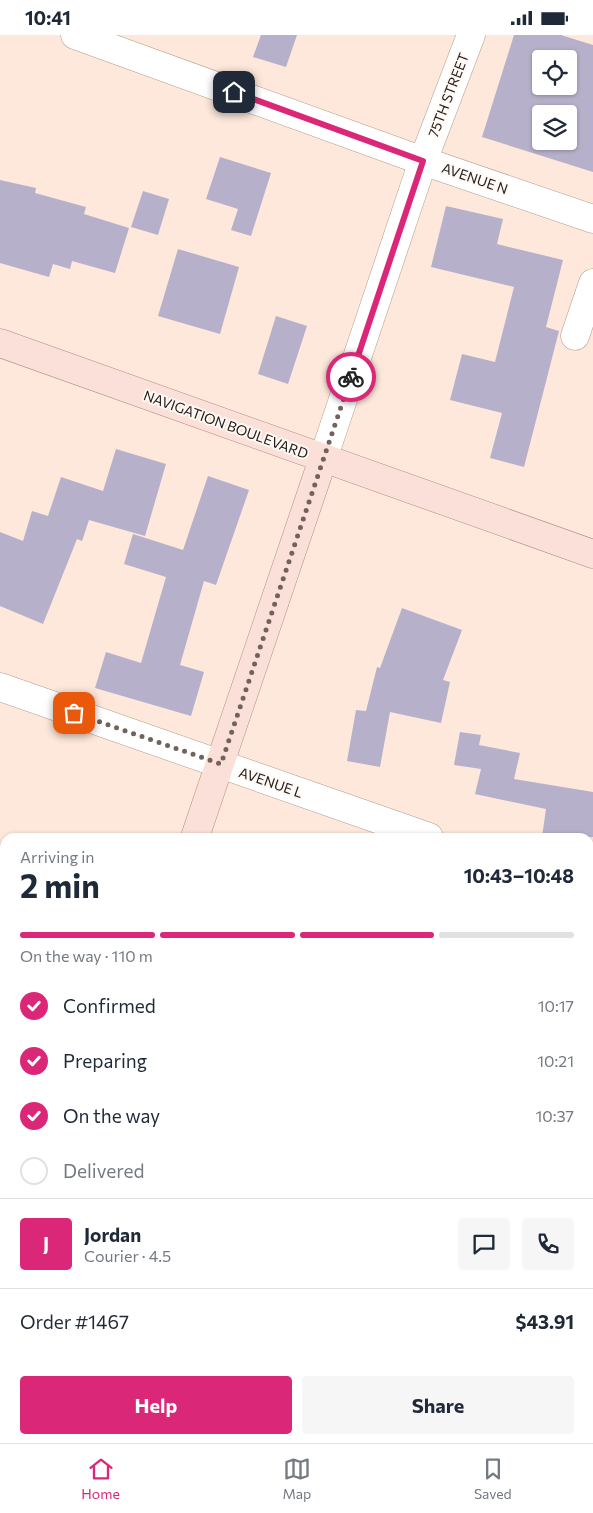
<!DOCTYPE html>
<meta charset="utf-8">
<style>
:root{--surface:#fff;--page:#f6f6f7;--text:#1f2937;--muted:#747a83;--line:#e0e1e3;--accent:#db2777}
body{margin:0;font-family:Commissioner,sans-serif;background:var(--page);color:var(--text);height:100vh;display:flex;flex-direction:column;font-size:19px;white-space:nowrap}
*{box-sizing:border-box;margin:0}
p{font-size:16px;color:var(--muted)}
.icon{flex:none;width:28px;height:28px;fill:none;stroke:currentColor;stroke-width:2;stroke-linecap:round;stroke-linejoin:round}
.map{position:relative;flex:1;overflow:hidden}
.sheet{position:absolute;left:0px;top:798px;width:594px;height:611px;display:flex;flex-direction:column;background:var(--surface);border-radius:15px 15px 0 0;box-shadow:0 1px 4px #0004}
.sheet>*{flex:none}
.fabs{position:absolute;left:532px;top:15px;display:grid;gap:10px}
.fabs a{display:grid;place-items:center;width:45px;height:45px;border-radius:5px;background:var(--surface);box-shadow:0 1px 4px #0004;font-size:25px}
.pin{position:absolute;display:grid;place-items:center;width:42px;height:42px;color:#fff;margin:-21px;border-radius:10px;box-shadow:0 2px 8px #0006}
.courier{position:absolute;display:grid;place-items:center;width:50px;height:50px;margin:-25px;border:4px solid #db2777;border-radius:50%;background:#fff;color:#222;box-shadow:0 1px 6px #0007}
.overview em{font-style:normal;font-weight:700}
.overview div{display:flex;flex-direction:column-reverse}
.overview{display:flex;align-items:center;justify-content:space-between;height:85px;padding:0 20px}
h1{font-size:32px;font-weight:700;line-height:38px}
.bar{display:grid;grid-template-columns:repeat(4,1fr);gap:8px 5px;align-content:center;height:60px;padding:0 20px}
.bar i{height:6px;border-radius:4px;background:var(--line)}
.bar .current{background:var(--accent)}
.bar p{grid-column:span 4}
.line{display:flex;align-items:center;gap:12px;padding:0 20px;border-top:1px solid var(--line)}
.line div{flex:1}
.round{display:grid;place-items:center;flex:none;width:52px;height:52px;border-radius:5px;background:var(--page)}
ol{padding:0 20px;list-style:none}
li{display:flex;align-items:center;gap:15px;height:55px}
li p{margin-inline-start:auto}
li .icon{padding:5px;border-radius:50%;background:var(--accent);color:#fff;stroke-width:4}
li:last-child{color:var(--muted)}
li i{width:28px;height:28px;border:2px solid var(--line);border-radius:50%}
.primary-button{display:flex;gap:10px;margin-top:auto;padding:10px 20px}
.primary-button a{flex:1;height:58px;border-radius:5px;background:var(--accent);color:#fff;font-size:20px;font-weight:700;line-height:58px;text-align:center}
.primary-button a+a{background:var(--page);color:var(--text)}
.status{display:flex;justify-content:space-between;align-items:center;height:35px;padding:0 25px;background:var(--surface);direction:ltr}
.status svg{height:14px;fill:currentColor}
.menu{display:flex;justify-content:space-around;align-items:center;height:70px;border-top:1px solid var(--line);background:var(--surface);font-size:14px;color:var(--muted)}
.menu a{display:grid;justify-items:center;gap:2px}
.menu .current{color:var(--accent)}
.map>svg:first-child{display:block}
</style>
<div class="status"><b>10:41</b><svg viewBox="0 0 49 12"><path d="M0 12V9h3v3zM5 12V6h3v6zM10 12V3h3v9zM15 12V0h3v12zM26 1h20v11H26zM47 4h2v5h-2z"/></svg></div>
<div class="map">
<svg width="593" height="1408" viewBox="0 0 593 1408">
<rect width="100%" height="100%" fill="#fee8db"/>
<path fill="#cbe1bd" d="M 5,1394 L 5,1404 L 130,1404 L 142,1408 L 0,1408 Z"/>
<g fill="#b7b0ca" fill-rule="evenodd">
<path d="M 261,0 L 297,0 L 286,32 L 253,22 Z"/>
<path d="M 514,0 L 561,0 L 593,10 L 593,137 L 482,102 ZM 541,24 L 569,24 L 569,51 L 541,51 ZM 541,79 L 569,79 L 569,106 L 541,106 Z"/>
<path d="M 220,122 L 271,138 L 251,201 L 231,195 L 238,174 L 206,164 Z"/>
<path d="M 0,145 L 36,153 L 35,158 L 86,172 L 84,179 L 129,193 L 115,238 L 72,226 L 70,234 L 53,229 L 49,242 L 0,228 Z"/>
<path d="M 143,156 L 169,164 L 158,200 L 131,192 Z"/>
<path d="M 446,171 L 503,184 L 497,209 L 563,225 L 546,292 L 559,296 L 524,432 L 490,423 L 502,378 L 450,365 L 462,319 L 495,327 L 514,252 L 431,232 Z"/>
<path d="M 178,214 L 239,232 L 220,299 L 158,281 Z"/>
<path d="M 276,281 L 307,291 L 288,349 L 258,339 Z"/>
<path d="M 116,414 L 166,429 L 145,501 L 89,485 L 82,506 L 77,504 L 43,589 L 0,571 L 0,497 L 23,506 L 32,476 L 48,481 L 61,442 L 103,456 Z"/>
<path d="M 208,441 L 249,455 L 216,550 L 204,546 L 180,630 L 204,637 L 191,681 L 95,653 L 106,617 L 141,628 L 166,542 L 124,529 L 133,499 L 183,515 Z"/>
<path d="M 402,573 L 462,595 L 443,645 L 450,647 L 441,688 L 390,677 L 380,732 L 347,726 L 356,675 L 366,676 L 377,632 L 380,633 Z"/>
<path d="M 460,697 L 481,700 L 479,710 L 520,718 L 514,744 L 593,757 L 593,802 L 542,802 L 546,774 L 475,759 L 481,734 L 454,730 Z"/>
</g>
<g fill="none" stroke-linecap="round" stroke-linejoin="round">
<g stroke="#b49b8c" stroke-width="29">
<g id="minor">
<path d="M 75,0 L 423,126 L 593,184"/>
<path d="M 575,301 L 593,248"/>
<path d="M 323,424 L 423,126 L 471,0"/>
<path d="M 0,652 L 429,802"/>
<path d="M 589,859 L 593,860"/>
<path d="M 0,996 L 5,998"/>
<path d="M 589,1203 L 593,1205"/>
<path d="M 0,1333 L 5,1334"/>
<path d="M 202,1404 L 214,1408"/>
</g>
</g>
<g stroke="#ae8e84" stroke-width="29">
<g id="major">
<path d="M 0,308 L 593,519"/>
<path d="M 195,802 L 323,424"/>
<path d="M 0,1362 L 5,1348"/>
</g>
</g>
<use href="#minor" stroke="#fff" stroke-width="28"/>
<use href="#major" stroke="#fbe0d9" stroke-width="28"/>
</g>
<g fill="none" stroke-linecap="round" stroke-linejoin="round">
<path stroke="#71635b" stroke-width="5" stroke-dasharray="0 9" d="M 74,678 L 221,729 L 351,342"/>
<path stroke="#db2777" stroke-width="6" d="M 234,57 L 423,126 L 351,342"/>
</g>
<g text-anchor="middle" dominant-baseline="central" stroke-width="4" stroke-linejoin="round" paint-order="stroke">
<g font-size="14" fill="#251c16" stroke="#fef9f5">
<text transform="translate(448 60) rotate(-69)">75TH STREET</text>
<text transform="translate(475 143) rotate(19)">AVENUE N</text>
<text transform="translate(226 389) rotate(20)">NAVIGATION BOULEVARD</text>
<text transform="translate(271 747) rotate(19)">AVENUE L</text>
</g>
</g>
</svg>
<div class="fabs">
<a><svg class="icon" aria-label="locate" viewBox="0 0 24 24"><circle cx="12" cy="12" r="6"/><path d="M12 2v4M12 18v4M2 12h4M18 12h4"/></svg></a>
<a><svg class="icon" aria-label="layers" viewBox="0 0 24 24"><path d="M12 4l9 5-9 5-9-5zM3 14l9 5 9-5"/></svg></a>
</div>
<div class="pin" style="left:74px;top:678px;background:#ea580c"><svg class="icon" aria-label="bag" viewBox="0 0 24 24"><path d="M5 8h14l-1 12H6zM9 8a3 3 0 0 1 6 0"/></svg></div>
<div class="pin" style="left:234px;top:57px;background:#1f2937"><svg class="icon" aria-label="home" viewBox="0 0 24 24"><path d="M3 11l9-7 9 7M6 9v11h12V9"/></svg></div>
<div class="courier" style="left:351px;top:342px"><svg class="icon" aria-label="bike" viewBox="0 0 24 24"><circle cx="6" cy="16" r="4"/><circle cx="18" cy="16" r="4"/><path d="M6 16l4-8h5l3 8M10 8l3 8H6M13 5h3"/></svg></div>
<section class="sheet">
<div class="overview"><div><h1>2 min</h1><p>Arriving in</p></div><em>10:43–10:48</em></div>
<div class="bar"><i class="current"></i><i class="current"></i><i class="current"></i><i></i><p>On the way · 110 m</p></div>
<ol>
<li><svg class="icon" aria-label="check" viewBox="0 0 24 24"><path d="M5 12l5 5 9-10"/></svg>Confirmed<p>10:17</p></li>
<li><svg class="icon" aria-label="check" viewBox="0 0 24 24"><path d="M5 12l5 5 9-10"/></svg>Preparing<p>10:21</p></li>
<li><svg class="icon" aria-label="check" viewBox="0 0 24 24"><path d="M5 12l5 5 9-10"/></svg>On the way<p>10:37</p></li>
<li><i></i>Delivered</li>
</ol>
<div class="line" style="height:90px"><b class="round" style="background:var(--accent);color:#fff">J</b><div><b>Jordan</b><p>Courier · 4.5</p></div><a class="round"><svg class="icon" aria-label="chat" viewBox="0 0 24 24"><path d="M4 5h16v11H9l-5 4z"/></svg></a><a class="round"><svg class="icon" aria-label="phone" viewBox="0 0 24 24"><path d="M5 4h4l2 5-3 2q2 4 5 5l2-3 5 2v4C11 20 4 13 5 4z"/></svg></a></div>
<div class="line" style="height:65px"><div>Order #1467</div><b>$43.91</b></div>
<div class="primary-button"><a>Help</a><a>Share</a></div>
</section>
</div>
<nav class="menu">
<a class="current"><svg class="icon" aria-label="home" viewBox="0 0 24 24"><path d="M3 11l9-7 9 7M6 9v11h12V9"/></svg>Home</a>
<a><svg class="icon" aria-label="map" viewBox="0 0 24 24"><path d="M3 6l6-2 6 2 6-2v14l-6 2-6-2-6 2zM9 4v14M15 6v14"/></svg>Map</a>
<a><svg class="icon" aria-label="saved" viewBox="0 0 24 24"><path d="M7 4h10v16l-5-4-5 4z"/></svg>Saved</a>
</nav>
